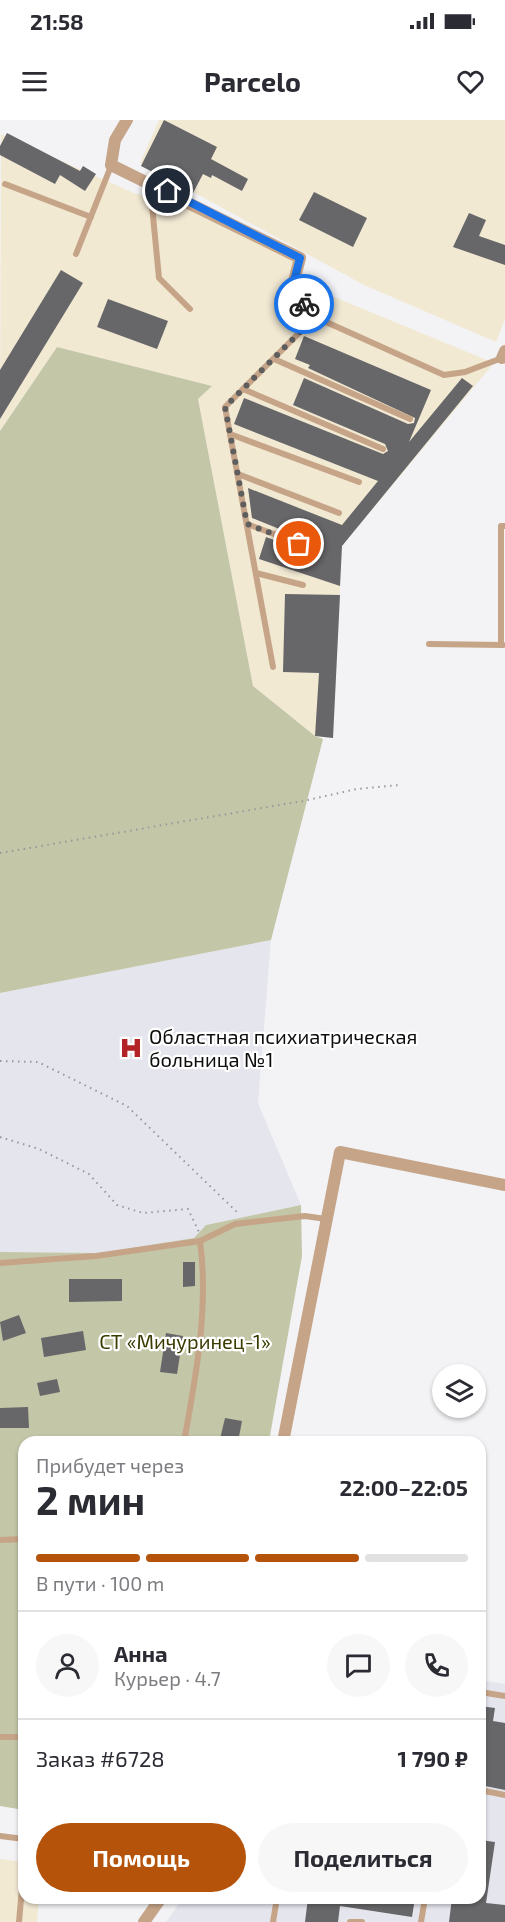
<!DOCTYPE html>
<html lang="ru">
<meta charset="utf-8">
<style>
:root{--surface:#fff;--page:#f7f7f7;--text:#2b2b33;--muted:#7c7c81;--line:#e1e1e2;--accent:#b45309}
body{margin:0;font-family:"Exo 2",sans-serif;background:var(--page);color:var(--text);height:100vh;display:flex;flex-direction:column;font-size:22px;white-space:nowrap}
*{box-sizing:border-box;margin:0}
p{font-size:20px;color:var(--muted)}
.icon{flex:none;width:33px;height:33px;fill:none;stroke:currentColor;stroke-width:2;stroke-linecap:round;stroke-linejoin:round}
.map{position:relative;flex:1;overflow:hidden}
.panel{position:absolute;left:18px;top:1316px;width:468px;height:468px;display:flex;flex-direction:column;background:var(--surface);border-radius:18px;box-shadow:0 2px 4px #0004}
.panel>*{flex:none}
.fabs{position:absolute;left:432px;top:1244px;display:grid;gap:12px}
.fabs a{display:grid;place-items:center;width:54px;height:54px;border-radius:50%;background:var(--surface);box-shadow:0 2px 4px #0004;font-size:30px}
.pin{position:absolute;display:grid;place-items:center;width:51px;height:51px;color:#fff;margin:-26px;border:3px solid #fff;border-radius:50%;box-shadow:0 2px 6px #0007}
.courier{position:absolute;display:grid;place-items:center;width:60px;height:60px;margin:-30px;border:4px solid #1a73e8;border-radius:50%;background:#fff;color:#222;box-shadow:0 2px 8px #0007}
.overview em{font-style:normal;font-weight:700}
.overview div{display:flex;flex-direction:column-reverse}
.overview{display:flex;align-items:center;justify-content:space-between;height:102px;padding:0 18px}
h1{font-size:39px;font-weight:700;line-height:45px}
.bar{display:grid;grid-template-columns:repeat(4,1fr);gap:9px 6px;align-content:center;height:72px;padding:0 18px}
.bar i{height:8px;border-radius:4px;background:var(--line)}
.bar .on{background:var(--accent)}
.bar p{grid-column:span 4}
.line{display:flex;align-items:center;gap:15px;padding:0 18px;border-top:2px solid var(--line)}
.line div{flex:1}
.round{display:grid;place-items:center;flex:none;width:63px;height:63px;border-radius:32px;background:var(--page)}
.action{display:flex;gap:12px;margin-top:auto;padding:12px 18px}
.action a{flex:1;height:69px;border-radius:36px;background:var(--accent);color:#fff;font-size:24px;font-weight:700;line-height:69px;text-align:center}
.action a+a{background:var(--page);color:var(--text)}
.status{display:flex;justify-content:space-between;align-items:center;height:42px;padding:0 30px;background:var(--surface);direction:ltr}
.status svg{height:16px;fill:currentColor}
header{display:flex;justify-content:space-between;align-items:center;height:78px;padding:0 18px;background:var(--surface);font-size:27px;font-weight:700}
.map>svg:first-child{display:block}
</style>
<div class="status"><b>21:58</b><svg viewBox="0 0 49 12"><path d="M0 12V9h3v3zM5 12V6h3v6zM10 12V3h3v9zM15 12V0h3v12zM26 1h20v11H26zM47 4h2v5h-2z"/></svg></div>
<header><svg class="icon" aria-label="menu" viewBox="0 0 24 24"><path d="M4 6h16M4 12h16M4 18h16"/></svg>Parcelo<svg class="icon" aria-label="heart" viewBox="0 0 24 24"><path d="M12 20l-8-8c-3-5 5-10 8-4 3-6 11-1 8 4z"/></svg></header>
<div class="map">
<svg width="505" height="1802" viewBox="0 0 505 1802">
<rect width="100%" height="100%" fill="#f3f3f6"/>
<g fill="#f2e9d3">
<path d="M 159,0 L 505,0 L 505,199 L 496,222 L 364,165 L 140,43 Z"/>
<path d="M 1,14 L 136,74 L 165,78 L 293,139 L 310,167 L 494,243 L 342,426 L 333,618 L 315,616 L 253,566 L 198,279 L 211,266 L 57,227 L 0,311 Z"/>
<path d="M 0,1739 L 24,1742 L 24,1778 L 39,1778 L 37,1802 L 0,1802 Z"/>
</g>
<g fill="#e5e5ee">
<path d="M 271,820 L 258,983 L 301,1085 L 206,1105 L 195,1118 L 100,1133 L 0,1132 L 0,873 Z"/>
<path d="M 480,1560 L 505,1564 L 505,1802 L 166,1802 L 183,1778 L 480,1778 Z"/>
</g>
<g fill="#c4c6a8">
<path d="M 57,227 L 212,266 L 198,279 L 253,566 L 315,616 L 323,619 L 271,820 L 0,873 L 0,311 Z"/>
<path d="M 301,1085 L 302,1136 L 269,1321 L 24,1322 L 24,1690 L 0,1686 L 0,1132 L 100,1133 L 194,1118 L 206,1105 Z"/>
</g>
<g fill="#67676a">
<path d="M 164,0 L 217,27 L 211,39 L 248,59 L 242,71 L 212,55 L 211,58 L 203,54 L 193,73 L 141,46 Z"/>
<path d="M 7,13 L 80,51 L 83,46 L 96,54 L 85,71 L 60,55 L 55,64 L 0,35 L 0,26 Z"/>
<path d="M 314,72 L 367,98 L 353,127 L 299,100 Z"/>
<path d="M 469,93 L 486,100 L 479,116 L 505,125 L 505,145 L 453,127 Z"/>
<path d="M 61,150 L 83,163 L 0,299 L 0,250 Z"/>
<path d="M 108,179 L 168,201 L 157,229 L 97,207 Z"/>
<path d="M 304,216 L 431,270 L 409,322 L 462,258 L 473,266 L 342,426 L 340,466 L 259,439 L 266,417 L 315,435 L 320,434 L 322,430 L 319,425 L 252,398 L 248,368 L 342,405 L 378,361 L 234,304 L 244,278 L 383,334 L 388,331 L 385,324 L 293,285 L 304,258 L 408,304 L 414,303 L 415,298 L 308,248 L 310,245 L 295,239 Z"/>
<path d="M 285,474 L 340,475 L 333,618 L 315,616 L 319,553 L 283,552 Z"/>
<path d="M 183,1142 L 195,1142 L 195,1166 L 183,1167 Z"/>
<path d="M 69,1159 L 122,1159 L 122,1181 L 69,1182 Z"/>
<path d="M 19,1195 L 26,1213 L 3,1221 L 0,1202 Z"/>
<path d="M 83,1211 L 86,1230 L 44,1237 L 41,1218 Z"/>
<path d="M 166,1213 L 183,1216 L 177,1254 L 160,1252 Z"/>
<path d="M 57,1259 L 60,1272 L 40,1276 L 37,1263 Z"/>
<path d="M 28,1287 L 29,1308 L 0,1308 L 0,1288 Z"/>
<path d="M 225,1298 L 242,1301 L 238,1322 L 220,1319 Z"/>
<path d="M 480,1586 L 495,1588 L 493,1601 L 505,1603 L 505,1670 L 480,1665 Z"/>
<path d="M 480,1720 L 495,1722 L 486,1783 L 505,1785 L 505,1802 L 449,1802 L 452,1778 L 480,1778 Z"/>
<path d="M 308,1778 L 415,1778 L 412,1797 L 340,1786 L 338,1802 L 305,1802 Z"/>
</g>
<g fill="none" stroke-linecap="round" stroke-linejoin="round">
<g stroke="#98989a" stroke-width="2" stroke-dasharray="1.5 4.5" stroke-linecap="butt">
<path d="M 0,733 L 303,681 L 357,669 L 399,665"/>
<path d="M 0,941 L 38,942 L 127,986 L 239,1094"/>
<path d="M 0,1017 L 39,1029 L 89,1054 L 117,1085 L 143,1093 L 188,1089 L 199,1112"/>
</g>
<g stroke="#c6a488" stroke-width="6">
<path d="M 5,64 L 91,97"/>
<path d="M 150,65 L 159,158 L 190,189"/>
<path d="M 76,134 L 111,46"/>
<path d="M 298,177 L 315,197 L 444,255 L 465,252 L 502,238"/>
<path d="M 274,239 L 410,299"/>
<path d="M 243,269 L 383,329"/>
<path d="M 230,314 L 359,362"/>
<path d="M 238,354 L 339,393"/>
<path d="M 247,404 L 317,430"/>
<path d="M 256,453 L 303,465"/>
<path d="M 429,524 L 503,525"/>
<path d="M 501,525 L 501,406 L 505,406"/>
<path d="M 273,547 L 225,287 L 315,197"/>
<path d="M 200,1121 L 235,1104 L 305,1096 L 326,1099"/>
<path d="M 0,1143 L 96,1136 L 200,1121 C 209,1187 196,1256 184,1322"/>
<path d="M 0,1420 L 24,1419"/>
<path d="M 480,1572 L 505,1576"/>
<path d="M 0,1617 L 21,1617"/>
<path d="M 480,1670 L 505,1675"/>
<path d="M 0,1716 L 24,1719"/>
<path d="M 19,1802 L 24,1745"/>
<path d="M 273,1802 L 277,1778"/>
<path d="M 350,1802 L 362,1802"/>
<path d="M 421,1802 L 425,1778"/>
</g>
<g stroke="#c6a488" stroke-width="12">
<path d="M 127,0 L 115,20 L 111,45 L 300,138 L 292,169 L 298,177"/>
<path d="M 502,238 L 505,231"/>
<path d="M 283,1322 L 340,1032 L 505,1065"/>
<path d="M 144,1802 L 161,1778"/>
</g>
</g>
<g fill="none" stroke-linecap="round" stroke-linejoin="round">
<path stroke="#5e5e5f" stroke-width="6" stroke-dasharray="0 10.8" d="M 299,424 L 247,404 L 225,287 L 315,197 L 304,184"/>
<path stroke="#1a73e8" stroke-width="8" d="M 168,71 L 300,138 L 292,169 L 304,184"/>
</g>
<defs>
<g id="hospital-bare" transform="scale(1.8)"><path d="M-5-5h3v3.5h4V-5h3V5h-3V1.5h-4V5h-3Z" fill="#b32325" stroke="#fff" stroke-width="2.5" paint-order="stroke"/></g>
</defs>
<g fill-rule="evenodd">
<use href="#hospital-bare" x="131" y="928"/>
</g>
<g text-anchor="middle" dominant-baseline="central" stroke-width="4.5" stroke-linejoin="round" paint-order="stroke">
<g font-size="20" fill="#0d0d0e" stroke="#fff" text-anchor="start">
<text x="149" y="916">Областная психиатрическая<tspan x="149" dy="23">больница №1</tspan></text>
</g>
<g font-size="20" fill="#3a3a00" stroke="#fff">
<text x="185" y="1221">СТ «Мичуринец-1»</text>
</g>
</g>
</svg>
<div class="fabs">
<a><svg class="icon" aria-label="layers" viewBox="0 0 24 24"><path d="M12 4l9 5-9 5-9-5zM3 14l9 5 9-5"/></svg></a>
</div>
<div class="pin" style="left:299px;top:424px;background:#ea580c"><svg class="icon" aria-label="bag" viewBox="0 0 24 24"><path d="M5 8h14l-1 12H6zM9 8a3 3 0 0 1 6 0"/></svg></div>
<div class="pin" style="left:168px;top:71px;background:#1f2937"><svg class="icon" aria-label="home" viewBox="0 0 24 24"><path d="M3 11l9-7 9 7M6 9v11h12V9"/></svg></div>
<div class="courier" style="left:304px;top:184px"><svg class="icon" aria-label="bike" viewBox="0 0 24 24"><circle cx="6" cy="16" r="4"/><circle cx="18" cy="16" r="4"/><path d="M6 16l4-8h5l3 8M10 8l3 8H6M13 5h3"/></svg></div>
<section class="panel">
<div class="overview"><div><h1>2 мин</h1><p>Прибудет через</p></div><em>22:00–22:05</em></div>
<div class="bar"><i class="on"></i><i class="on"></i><i class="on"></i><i></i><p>В пути · 100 m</p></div>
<div class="line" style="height:108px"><a class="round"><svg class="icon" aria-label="person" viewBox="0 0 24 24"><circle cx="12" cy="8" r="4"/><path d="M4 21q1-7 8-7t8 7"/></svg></a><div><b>Анна</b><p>Курьер · 4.7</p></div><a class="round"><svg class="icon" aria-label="chat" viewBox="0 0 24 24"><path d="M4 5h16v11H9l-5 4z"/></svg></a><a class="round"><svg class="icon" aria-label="phone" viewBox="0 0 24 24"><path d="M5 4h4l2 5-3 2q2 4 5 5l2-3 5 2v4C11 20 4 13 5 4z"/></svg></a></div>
<div class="line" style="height:78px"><div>Заказ #6728</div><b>1 790 ₽</b></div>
<div class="action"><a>Помощь</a><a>Поделиться</a></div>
</section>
</div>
